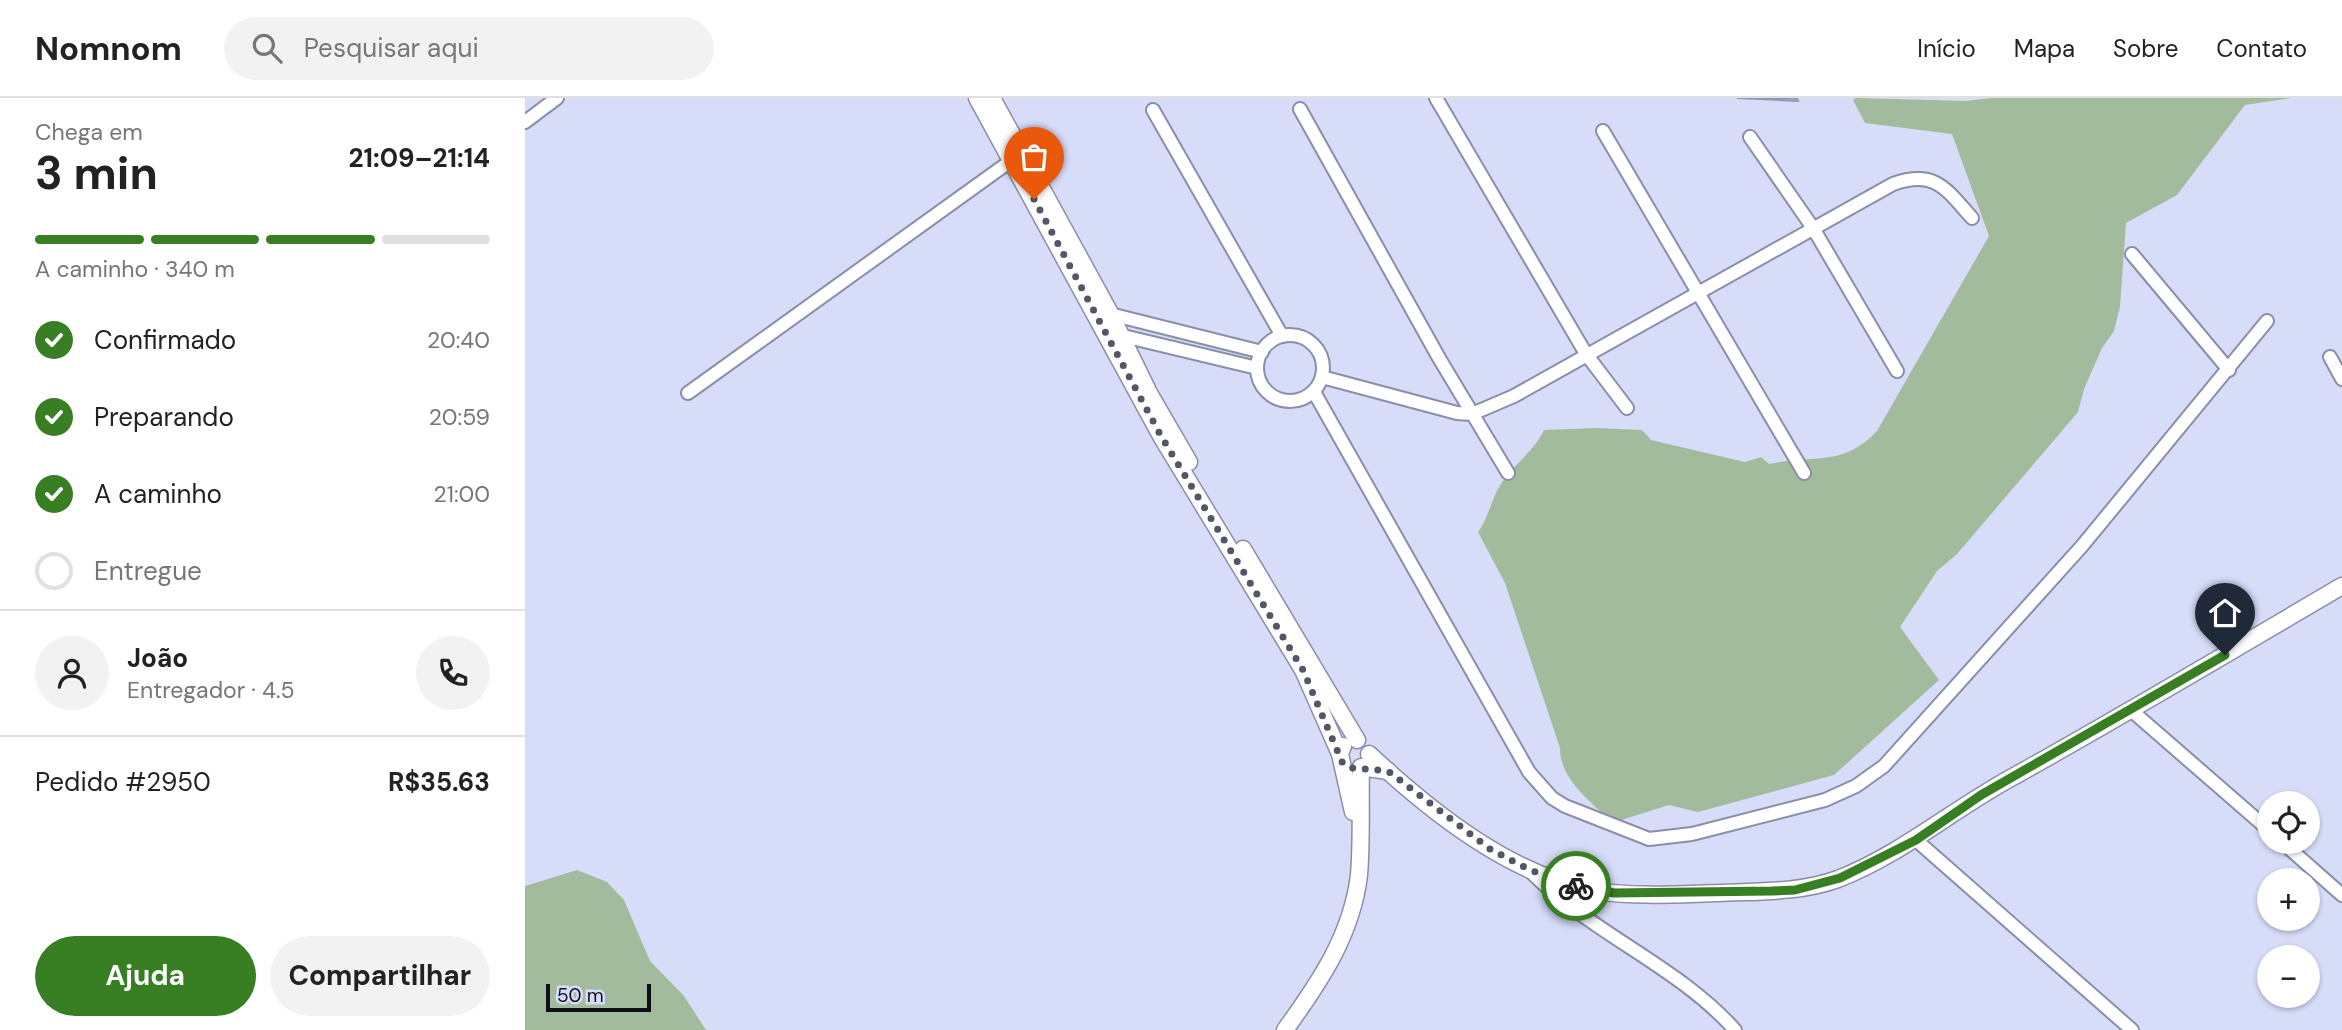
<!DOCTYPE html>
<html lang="pt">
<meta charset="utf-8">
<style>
:root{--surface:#fff;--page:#f2f2f2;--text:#222;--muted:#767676;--line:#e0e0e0;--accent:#387e23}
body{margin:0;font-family:"DM Sans",sans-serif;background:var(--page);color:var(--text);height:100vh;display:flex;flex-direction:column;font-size:26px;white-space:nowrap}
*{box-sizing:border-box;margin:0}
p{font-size:23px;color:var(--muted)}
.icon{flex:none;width:38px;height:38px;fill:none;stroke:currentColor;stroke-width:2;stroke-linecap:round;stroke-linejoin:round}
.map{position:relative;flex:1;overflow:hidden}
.sheet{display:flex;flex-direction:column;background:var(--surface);width:525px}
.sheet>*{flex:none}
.tools{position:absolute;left:1732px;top:693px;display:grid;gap:14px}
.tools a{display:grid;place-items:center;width:63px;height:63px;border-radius:50%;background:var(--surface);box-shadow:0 2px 5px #0004;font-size:35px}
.scale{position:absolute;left:21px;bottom:18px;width:105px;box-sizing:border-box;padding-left:7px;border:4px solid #0d0e17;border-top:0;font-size:19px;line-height:24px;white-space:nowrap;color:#0d0e17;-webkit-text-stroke:5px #d7dcf8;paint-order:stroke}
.pin{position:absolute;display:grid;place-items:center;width:60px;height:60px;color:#fff;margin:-72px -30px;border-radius:50% 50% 50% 0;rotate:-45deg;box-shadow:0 0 7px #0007}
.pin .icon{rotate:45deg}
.courier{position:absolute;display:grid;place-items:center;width:70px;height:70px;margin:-35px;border:5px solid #387e23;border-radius:50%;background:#fff;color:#222;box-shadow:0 2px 9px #0007}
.head em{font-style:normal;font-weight:700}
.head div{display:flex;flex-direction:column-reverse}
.head{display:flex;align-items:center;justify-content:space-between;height:119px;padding:0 35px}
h1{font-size:46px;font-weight:700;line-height:52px}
.bar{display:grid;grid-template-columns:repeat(4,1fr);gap:10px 7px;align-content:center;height:84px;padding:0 35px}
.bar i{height:9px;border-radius:5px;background:var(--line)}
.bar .selected{background:var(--accent)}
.bar p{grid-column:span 4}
.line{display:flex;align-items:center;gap:18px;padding:0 35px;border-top:2px solid var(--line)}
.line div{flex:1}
.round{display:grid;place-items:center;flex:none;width:74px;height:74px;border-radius:37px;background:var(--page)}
ol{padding:0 35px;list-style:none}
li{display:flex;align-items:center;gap:21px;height:77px}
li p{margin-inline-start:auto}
li .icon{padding:7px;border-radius:50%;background:var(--accent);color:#fff;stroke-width:4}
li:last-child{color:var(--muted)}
li i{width:38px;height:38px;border:4px solid var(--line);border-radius:50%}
.primary-button{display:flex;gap:14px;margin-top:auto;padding:14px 35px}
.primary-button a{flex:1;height:80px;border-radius:42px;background:var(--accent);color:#fff;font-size:28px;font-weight:700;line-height:80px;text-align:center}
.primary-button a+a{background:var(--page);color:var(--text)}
header{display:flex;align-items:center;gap:42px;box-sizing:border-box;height:98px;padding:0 35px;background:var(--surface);border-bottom:2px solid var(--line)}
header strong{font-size:33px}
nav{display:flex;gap:38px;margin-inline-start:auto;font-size:24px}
.search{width:490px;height:63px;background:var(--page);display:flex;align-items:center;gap:18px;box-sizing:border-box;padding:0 24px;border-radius:38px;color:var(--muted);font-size:26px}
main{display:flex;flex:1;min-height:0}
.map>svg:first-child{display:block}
</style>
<header>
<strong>Nomnom</strong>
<div class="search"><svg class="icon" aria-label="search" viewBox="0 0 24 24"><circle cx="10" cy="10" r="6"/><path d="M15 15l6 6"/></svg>Pesquisar aqui</div>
<nav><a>Início</a><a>Mapa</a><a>Sobre</a><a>Contato</a></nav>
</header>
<main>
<section class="sheet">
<div class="head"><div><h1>3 min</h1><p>Chega em</p></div><em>21:09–21:14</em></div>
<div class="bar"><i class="selected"></i><i class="selected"></i><i class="selected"></i><i></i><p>A caminho · 340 m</p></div>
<ol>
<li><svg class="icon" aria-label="check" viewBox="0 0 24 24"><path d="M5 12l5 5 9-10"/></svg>Confirmado<p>20:40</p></li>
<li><svg class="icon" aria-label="check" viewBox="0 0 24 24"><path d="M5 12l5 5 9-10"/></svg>Preparando<p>20:59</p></li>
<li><svg class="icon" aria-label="check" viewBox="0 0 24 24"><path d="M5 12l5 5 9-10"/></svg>A caminho<p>21:00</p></li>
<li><i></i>Entregue</li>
</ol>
<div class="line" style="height:126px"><a class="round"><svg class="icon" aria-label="person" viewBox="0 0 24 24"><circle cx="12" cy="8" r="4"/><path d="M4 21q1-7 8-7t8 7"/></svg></a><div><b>João</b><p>Entregador · 4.5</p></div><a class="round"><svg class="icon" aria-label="phone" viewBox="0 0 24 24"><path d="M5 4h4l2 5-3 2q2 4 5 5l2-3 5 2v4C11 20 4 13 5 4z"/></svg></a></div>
<div class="line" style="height:91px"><div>Pedido #2950</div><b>R$35.63</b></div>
<div class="primary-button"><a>Ajuda</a><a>Compartilhar</a></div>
</section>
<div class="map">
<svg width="1817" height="932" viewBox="0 0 1817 932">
<rect width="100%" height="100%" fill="#d7dcf8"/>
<g fill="#a3bb9d">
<path d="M 1331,0 L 1440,3 L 1467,0 L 1766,0 L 1720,7 L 1652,97 L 1601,125 L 1595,209 L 1589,233 L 1577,250 L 1559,291 L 1553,314 L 1432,456 L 1412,473 L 1375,529 L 1414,582 L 1309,677 L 1173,714 L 1144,707 L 1087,725 C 1066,703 1035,682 1035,650 L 980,485 L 953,434 C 963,421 966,403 974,389 C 987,367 1008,355 1019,332 L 1071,330 L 1117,332 L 1126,342 L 1220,364 L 1236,359 L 1244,366 C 1288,356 1317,370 1352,333 L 1464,138 L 1427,36 L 1340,25 L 1328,2 Z"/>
<path d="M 52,772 L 82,784 L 99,802 L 125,863 L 159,898 L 181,932 L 0,932 L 0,788 Z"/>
</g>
<path fill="#a9aec8" stroke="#9398b2" stroke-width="2" d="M 1212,0 L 1272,0 L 1273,3 Z"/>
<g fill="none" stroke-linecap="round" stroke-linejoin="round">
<g stroke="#8a8ea8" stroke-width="16">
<g id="minor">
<path d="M 911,0 L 1061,256 L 1102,310"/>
<path d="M 775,11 L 914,260 L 983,375"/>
<path d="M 628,12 L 757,238"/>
<path d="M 0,24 L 32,0"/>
<path d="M 1078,33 L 1279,375"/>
<path d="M 1225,39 L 1288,130 L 1372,273"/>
<path d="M 1607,156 L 1704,272"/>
<path d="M 581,215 L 737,254"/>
<path d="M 590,236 L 732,270"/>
<circle cx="765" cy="270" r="33"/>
<path d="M 1805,259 L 1817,281"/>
<path d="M 797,279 L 932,315 L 947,316 L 989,298 L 1368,86 C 1410,71 1421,91 1447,120"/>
<path d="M 789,294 L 1004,674 L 1027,700 L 1040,708 L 1124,741 L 1167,736 L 1300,702 L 1331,688 L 1359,668 L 1557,448 L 1742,223"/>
<path d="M 163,295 L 487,62"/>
<path d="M 1607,613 L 1745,733"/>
<path d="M 1391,742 L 1607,932"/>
<path d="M 1757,744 L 1817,797"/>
<path d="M 1007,775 C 1067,836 1153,868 1210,932"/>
</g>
</g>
<g stroke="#8a8ea8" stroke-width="19">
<g id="tertiary">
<path d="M 452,0 L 636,338 L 778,572 L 815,656"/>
<path d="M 467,0 L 585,215 L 624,295 L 664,364"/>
<path d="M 718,451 L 832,642"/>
<path d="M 818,648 L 815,656 L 828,714"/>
<path d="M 844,656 C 905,713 987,779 1072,793 C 1111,799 1154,796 1193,795 C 1234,793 1274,795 1313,781 C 1375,757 1426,713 1484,681 C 1596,619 1706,553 1817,488"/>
<path d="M 760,932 C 794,885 827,837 834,777 C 837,742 835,705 836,669 L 863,673"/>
</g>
</g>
<use href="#minor" stroke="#fff" stroke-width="12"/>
<use href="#tertiary" stroke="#fff" stroke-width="16"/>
</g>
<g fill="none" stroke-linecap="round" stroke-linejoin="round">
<path stroke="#545666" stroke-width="7" stroke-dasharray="0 12.6" d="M 509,101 L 636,338 L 778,572 L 818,666 L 828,670 L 863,673 L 965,751 L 1005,772 L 1051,788"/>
<path stroke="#387e23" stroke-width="9" d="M 1051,788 L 1089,795 L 1247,793 L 1270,792 L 1315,780 L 1391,742 L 1456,697 L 1700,557"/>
</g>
</svg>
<div class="tools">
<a><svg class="icon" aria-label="locate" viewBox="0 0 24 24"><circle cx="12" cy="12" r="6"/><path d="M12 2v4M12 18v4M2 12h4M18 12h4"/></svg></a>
<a>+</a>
<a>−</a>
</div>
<div class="scale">50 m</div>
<div class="pin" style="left:509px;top:101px;background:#ea580c"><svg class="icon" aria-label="bag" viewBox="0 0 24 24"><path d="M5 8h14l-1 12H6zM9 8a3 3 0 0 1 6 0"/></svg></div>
<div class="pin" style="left:1700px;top:557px;background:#1f2937"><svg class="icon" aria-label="home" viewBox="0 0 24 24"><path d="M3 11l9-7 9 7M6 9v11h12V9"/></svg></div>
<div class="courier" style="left:1051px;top:788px"><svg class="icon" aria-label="bike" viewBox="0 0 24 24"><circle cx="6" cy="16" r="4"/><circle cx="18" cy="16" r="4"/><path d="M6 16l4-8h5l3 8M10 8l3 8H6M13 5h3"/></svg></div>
</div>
</main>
